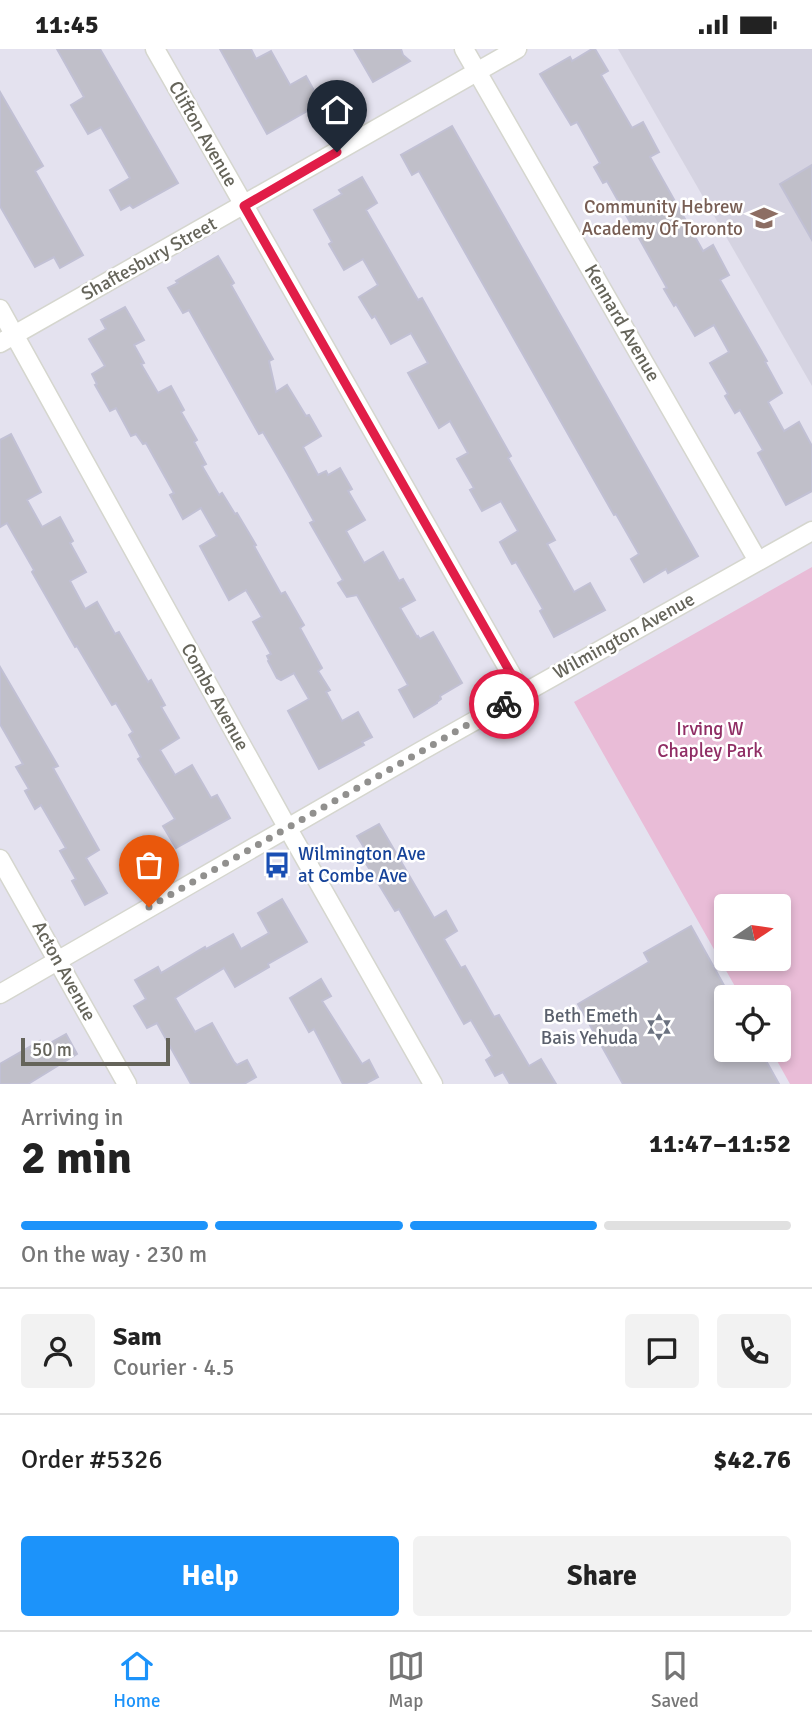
<!DOCTYPE html>
<meta charset="utf-8">
<style>
:root{--surface:#fff;--page:#f2f2f2;--text:#222;--muted:#767676;--line:#e0e0e0;--accent:#1c93fa}
body{margin:0;font-family:Signika,sans-serif;background:var(--page);color:var(--text);height:100vh;display:flex;flex-direction:column;font-size:26px;white-space:nowrap}
*{box-sizing:border-box;margin:0}
p{font-size:23px;color:var(--muted)}
.icon{flex:none;width:38px;height:38px;fill:none;stroke:currentColor;stroke-width:2;stroke-linecap:round;stroke-linejoin:round}
.map{position:relative;height:1035px;overflow:hidden}
.side{display:flex;flex-direction:column;background:var(--surface);flex:1}
.side>*{flex:none}
.needle{width:46px;rotate:77deg}
.buttons{position:absolute;left:714px;top:845px;display:grid;gap:14px}
.buttons a{display:grid;place-items:center;width:77px;height:77px;border-radius:7px;background:var(--surface);box-shadow:0 4px 10px #0003;font-size:35px}
.scale{position:absolute;left:21px;bottom:18px;width:149px;box-sizing:border-box;padding-left:7px;border:4px solid #65645a;border-top:0;font-size:19px;line-height:24px;white-space:nowrap;color:#65645a;-webkit-text-stroke:5px #fff;paint-order:stroke}
.pin{position:absolute;display:grid;place-items:center;width:60px;height:60px;color:#fff;margin:-72px -30px;border-radius:50% 50% 50% 0;rotate:-45deg;box-shadow:0 0 7px #0007}
.pin .icon{rotate:45deg}
.courier{position:absolute;display:grid;place-items:center;width:70px;height:70px;margin:-35px;border:5px solid #e11d48;border-radius:50%;background:#fff;color:#222;box-shadow:0 2px 9px #0007}
.headline em{font-style:normal;font-weight:700}
.headline div{display:flex;flex-direction:column-reverse}
.headline{display:flex;align-items:center;justify-content:space-between;height:119px;padding:0 21px}
h1{font-size:46px;font-weight:700;line-height:52px}
.bar{display:grid;grid-template-columns:repeat(4,1fr);gap:10px 7px;align-content:center;height:84px;padding:0 21px}
.bar i{height:9px;border-radius:5px;background:var(--line)}
.bar .current{background:var(--accent)}
.bar p{grid-column:span 4}
.line{display:flex;align-items:center;gap:18px;padding:0 21px;border-top:2px solid var(--line)}
.line div{flex:1}
.round{display:grid;place-items:center;flex:none;width:74px;height:74px;border-radius:7px;background:var(--page)}
.primary-button{display:flex;gap:14px;margin-top:auto;padding:14px 21px}
.primary-button a{flex:1;height:80px;border-radius:7px;background:var(--accent);color:#fff;font-size:28px;font-weight:700;line-height:80px;text-align:center}
.primary-button a+a{background:var(--page);color:var(--text)}
.status{display:flex;justify-content:space-between;align-items:center;height:49px;padding:0 35px;background:var(--surface);direction:ltr}
.status svg{height:19px;fill:currentColor}
.tab-bar{display:flex;justify-content:space-around;align-items:center;height:98px;border-top:2px solid var(--line);background:var(--surface);font-size:19px;color:var(--muted)}
.tab-bar a{display:grid;justify-items:center;gap:4px}
.tab-bar .current{color:var(--accent)}
.map>svg:first-child{display:block}
</style>
<div class="status"><b>11:45</b><svg viewBox="0 0 49 12"><path d="M0 12V9h3v3zM5 12V6h3v6zM10 12V3h3v9zM15 12V0h3v12zM26 1h20v11H26zM47 4h2v5h-2z"/></svg></div>
<div class="map">
<svg width="812" height="1035" viewBox="0 0 812 1035">
<rect width="100%" height="100%" fill="#e4e2ef"/>
<path fill="#d5d3e1" d="M 618,0 L 812,0 L 812,337 Z"/>
<path fill="#e9bcd7" fill-rule="evenodd" d="M 812,518 L 812,1035 L 790,1035 L 771,1001 L 779,1001 L 779,948 L 741,948 L 574,653 ZM 726,858 L 779,858 L 779,910 L 726,910 Z"/>
<g fill="#c0bfc9" stroke="#c1c0d4" stroke-width="2">
<path d="M 57,0 L 100,0 L 178,134 L 133,159 L 130,156 L 121,161 L 110,141 L 130,129 L 101,78 L 88,85 L 71,56 L 84,48 Z"/>
<path d="M 220,0 L 251,0 L 256,10 L 271,2 L 290,36 L 306,27 L 321,54 L 267,85 Z"/>
<path d="M 354,0 L 401,0 L 403,6 L 410,12 L 373,33 Z"/>
<path d="M 592,0 L 595,0 L 608,22 L 601,26 L 632,79 L 643,73 L 659,103 L 650,108 L 703,202 L 713,196 L 729,226 L 720,231 L 767,312 L 765,313 L 782,344 L 768,353 L 784,382 L 799,373 L 812,397 L 812,442 L 786,456 L 758,404 L 763,401 L 740,361 L 735,364 L 725,347 L 728,345 L 710,314 L 729,303 L 714,276 L 695,287 L 676,255 L 674,257 L 664,240 L 667,239 L 607,132 L 603,134 L 594,118 L 600,114 L 577,73 L 571,76 L 540,25 L 570,8 L 572,12 Z"/>
<path d="M 0,43 L 43,117 L 35,122 L 83,206 L 60,219 L 54,208 L 35,218 L 0,157 Z"/>
<path d="M 452,77 L 698,507 L 668,524 L 666,520 L 644,533 L 631,510 L 639,505 L 616,465 L 614,466 L 589,422 L 419,122 L 412,126 L 401,106 Z"/>
<path d="M 812,116 L 812,191 L 780,135 Z"/>
<path d="M 362,128 L 377,154 L 366,161 L 418,251 L 422,249 L 511,407 L 508,409 L 555,491 L 547,495 L 574,543 L 590,534 L 605,561 L 554,588 L 540,562 L 543,560 L 516,513 L 512,515 L 500,493 L 518,482 L 501,452 L 482,462 L 470,441 L 474,439 L 457,410 L 468,404 L 450,372 L 439,379 L 408,324 L 428,314 L 411,284 L 391,295 L 375,267 L 372,269 L 359,248 L 378,236 L 363,210 L 344,221 L 329,195 L 332,193 L 314,161 L 342,145 L 339,141 Z"/>
<path d="M 218,207 L 234,234 L 231,236 L 273,310 L 269,312 L 276,343 L 287,336 L 306,367 L 309,366 L 321,387 L 303,398 L 318,426 L 326,422 L 328,426 L 340,419 L 352,440 L 348,442 L 365,471 L 346,482 L 364,514 L 383,503 L 399,532 L 403,530 L 415,551 L 400,559 L 417,588 L 418,587 L 420,590 L 433,583 L 462,634 L 440,647 L 441,650 L 437,653 L 437,654 L 414,668 L 399,641 L 408,636 L 357,546 L 347,548 L 338,534 L 343,531 L 310,474 L 314,472 L 287,424 L 263,383 L 259,385 L 189,261 L 183,264 L 168,239 L 178,234 L 176,232 Z"/>
<path d="M 125,258 L 144,291 L 134,296 L 144,314 L 141,315 L 158,344 L 171,337 L 184,361 L 181,363 L 197,391 L 194,393 L 206,415 L 202,417 L 219,446 L 222,444 L 235,465 L 237,464 L 256,496 L 254,497 L 281,545 L 285,543 L 304,576 L 300,579 L 322,619 L 318,622 L 330,641 L 326,643 L 342,672 L 358,663 L 372,688 L 362,693 L 364,696 L 319,720 L 288,662 L 309,650 L 294,624 L 281,631 L 277,629 L 268,612 L 269,611 L 267,607 L 271,605 L 253,573 L 262,568 L 246,541 L 229,551 L 200,497 L 217,487 L 201,459 L 183,470 L 170,446 L 174,444 L 146,394 L 143,395 L 136,385 L 131,387 L 116,359 L 110,362 L 95,336 L 97,335 L 92,325 L 105,317 L 89,290 L 106,280 L 101,271 Z"/>
<path d="M 11,385 L 41,443 L 27,451 L 42,478 L 60,468 L 73,492 L 70,494 L 86,523 L 70,532 L 85,560 L 97,553 L 115,585 L 119,583 L 148,633 L 151,631 L 165,656 L 161,658 L 179,689 L 160,701 L 175,726 L 192,716 L 211,749 L 217,746 L 230,769 L 176,799 L 163,777 L 175,770 L 138,710 L 141,708 L 129,686 L 133,683 L 116,654 L 112,656 L 77,597 L 75,598 L 32,523 L 34,521 L 7,474 L 0,478 L 0,391 Z"/>
<path d="M 0,618 L 58,717 L 53,719 L 99,801 L 86,809 L 107,844 L 85,856 L 72,832 L 76,830 L 60,802 L 66,799 L 41,756 L 35,760 L 25,742 L 29,740 L 16,718 L 23,715 L 0,675 Z"/>
<path d="M 379,775 L 434,869 L 446,862 L 457,882 L 444,890 L 461,919 L 465,917 L 494,968 L 499,966 L 529,1017 L 541,1010 L 556,1035 L 510,1035 L 503,1023 L 495,1027 L 486,1011 L 492,1007 L 471,971 L 464,975 L 399,860 L 395,862 L 359,803 L 365,800 L 357,787 Z"/>
<path d="M 282,850 L 307,893 L 268,915 L 269,918 L 235,938 L 224,919 L 175,949 L 195,983 L 212,974 L 234,1013 L 237,1016 L 247,1011 L 256,1028 L 244,1035 L 191,1035 L 157,974 L 147,979 L 134,957 L 146,950 L 135,931 L 158,918 L 161,924 L 205,898 L 206,900 L 233,885 L 241,900 L 269,884 L 258,864 Z"/>
<path d="M 691,877 L 726,940 L 726,1001 L 760,1001 L 779,1035 L 623,1035 L 578,955 L 649,913 L 644,904 Z"/>
<path d="M 321,930 L 331,947 L 322,952 L 362,1015 L 369,1011 L 378,1028 L 365,1035 L 343,1035 L 314,980 L 309,983 L 290,949 Z"/>
<path d="M 66,985 L 77,1005 L 28,1035 L 0,1035 L 0,1015 L 40,992 L 43,998 Z"/>
</g>
<g fill="none" stroke-linecap="round" stroke-linejoin="round">
<g stroke="#d5d6ce" stroke-width="21">
<g id="minor">
<path d="M 155,0 L 522,644"/>
<path d="M 464,0 L 758,512"/>
<path d="M 0,260 L 287,778 L 433,1035"/>
<path d="M 0,294 L 517,0"/>
<path d="M 0,810 L 127,1035"/>
<path d="M 0,945 L 421,702 L 812,482"/>
</g>
</g>
<use href="#minor" stroke="#fff" stroke-width="18"/>
</g>
<g fill="none" stroke-linecap="round" stroke-linejoin="round">
<path stroke="#91908e" stroke-width="7" stroke-dasharray="0 12.6" d="M 149,858 L 504,655"/>
<path stroke="#e11d48" stroke-width="9" d="M 337,103 L 244,157 L 522,644 L 504,655"/>
</g>
<defs>
<g id="school-bare" transform="scale(2.1)"><path d="M0-5L7-2L0 1L-7-2ZM-4 1L0 2.5L4 1V4Q0 6-4 4Z" fill="#8d6e63" stroke="#fff" stroke-width="2.5" paint-order="stroke"/></g>
<g id="bus-bare" transform="scale(2.1)"><path d="M-5-6H5V4H4V6H2V4H-2V6H-4V4H-5ZM-3.5-4V0h7V-4ZM-3.5 1.2v1.5H-2V1.2ZM2 1.2v1.5H3.5V1.2Z" fill="#1a4fb4" stroke="#fff" stroke-width="2.5" paint-order="stroke"/></g>
<g id="synagogue-bare" transform="scale(2.1)"><path d="M0-6.5L5.6 3.2H-5.6ZM0 6.5L5.6-3.2H-5.6Z" fill="#6b7280" stroke="#fff" stroke-width="2.5" paint-order="stroke"/></g>
</defs>
<g fill-rule="evenodd">
<use href="#school-bare" x="764" y="169"/>
<use href="#bus-bare" x="277" y="816"/>
<use href="#synagogue-bare" x="659" y="978"/>
</g>
<g text-anchor="middle" dominant-baseline="central" stroke-width="5" stroke-linejoin="round" paint-order="stroke">
<g font-size="19" fill="#65645a" stroke="#fff">
<text transform="translate(203 85) rotate(60)">Clifton Avenue</text>
<text transform="translate(149 210) rotate(-29)">Shaftesbury Street</text>
<text transform="translate(622 274) rotate(60)">Kennard Avenue</text>
<text transform="translate(624 587) rotate(-29)">Wilmington Avenue</text>
<text transform="translate(215 648) rotate(61)">Combe Avenue</text>
<text transform="translate(64 922) rotate(61)">Acton Avenue</text>
</g>
<g font-size="19" fill="#785e54" stroke="#fff" text-anchor="end">
<text x="743" y="158">Community Hebrew<tspan x="743" dy="22">Academy Of Toronto</tspan></text>
</g>
<g font-size="19" fill="#902e65" stroke="#fff">
<text x="710" y="680">Irving W<tspan x="710" dy="22">Chapley Park</tspan></text>
</g>
<g font-size="19" fill="#164399" stroke="#fff" text-anchor="start">
<text x="298" y="805">Wilmington Ave<tspan x="298" dy="22">at Combe Ave</tspan></text>
</g>
<g font-size="19" fill="#5b616d" stroke="#fff" text-anchor="end">
<text x="638" y="967">Beth Emeth<tspan x="638" dy="22">Bais Yehuda</tspan></text>
</g>
</g>
</svg>
<div class="buttons">
<a><svg class="needle" viewBox="-14 -14 28 28"><path d="M0-13l5 13h-10z" fill="#e53935"/><path d="M0 13l5-13h-10z" fill="#767676"/></svg></a>
<a><svg class="icon" aria-label="locate" viewBox="0 0 24 24"><circle cx="12" cy="12" r="6"/><path d="M12 2v4M12 18v4M2 12h4M18 12h4"/></svg></a>
</div>
<div class="scale">50 m</div>
<div class="pin" style="left:149px;top:858px;background:#ea580c"><svg class="icon" aria-label="bag" viewBox="0 0 24 24"><path d="M5 8h14l-1 12H6zM9 8a3 3 0 0 1 6 0"/></svg></div>
<div class="pin" style="left:337px;top:103px;background:#1f2937"><svg class="icon" aria-label="home" viewBox="0 0 24 24"><path d="M3 11l9-7 9 7M6 9v11h12V9"/></svg></div>
<div class="courier" style="left:504px;top:655px"><svg class="icon" aria-label="bike" viewBox="0 0 24 24"><circle cx="6" cy="16" r="4"/><circle cx="18" cy="16" r="4"/><path d="M6 16l4-8h5l3 8M10 8l3 8H6M13 5h3"/></svg></div>
</div>
<section class="side">
<div class="headline"><div><h1>2 min</h1><p>Arriving in</p></div><em>11:47–11:52</em></div>
<div class="bar"><i class="current"></i><i class="current"></i><i class="current"></i><i></i><p>On the way · 230 m</p></div>
<div class="line" style="height:126px"><a class="round"><svg class="icon" aria-label="person" viewBox="0 0 24 24"><circle cx="12" cy="8" r="4"/><path d="M4 21q1-7 8-7t8 7"/></svg></a><div><b>Sam</b><p>Courier · 4.5</p></div><a class="round"><svg class="icon" aria-label="chat" viewBox="0 0 24 24"><path d="M4 5h16v11H9l-5 4z"/></svg></a><a class="round"><svg class="icon" aria-label="phone" viewBox="0 0 24 24"><path d="M5 4h4l2 5-3 2q2 4 5 5l2-3 5 2v4C11 20 4 13 5 4z"/></svg></a></div>
<div class="line" style="height:91px"><div>Order #5326</div><b>$42.76</b></div>
<div class="primary-button"><a>Help</a><a>Share</a></div>
</section>
<nav class="tab-bar">
<a class="current"><svg class="icon" aria-label="home" viewBox="0 0 24 24"><path d="M3 11l9-7 9 7M6 9v11h12V9"/></svg>Home</a>
<a><svg class="icon" aria-label="map" viewBox="0 0 24 24"><path d="M3 6l6-2 6 2 6-2v14l-6 2-6-2-6 2zM9 4v14M15 6v14"/></svg>Map</a>
<a><svg class="icon" aria-label="saved" viewBox="0 0 24 24"><path d="M7 4h10v16l-5-4-5 4z"/></svg>Saved</a>
</nav>
